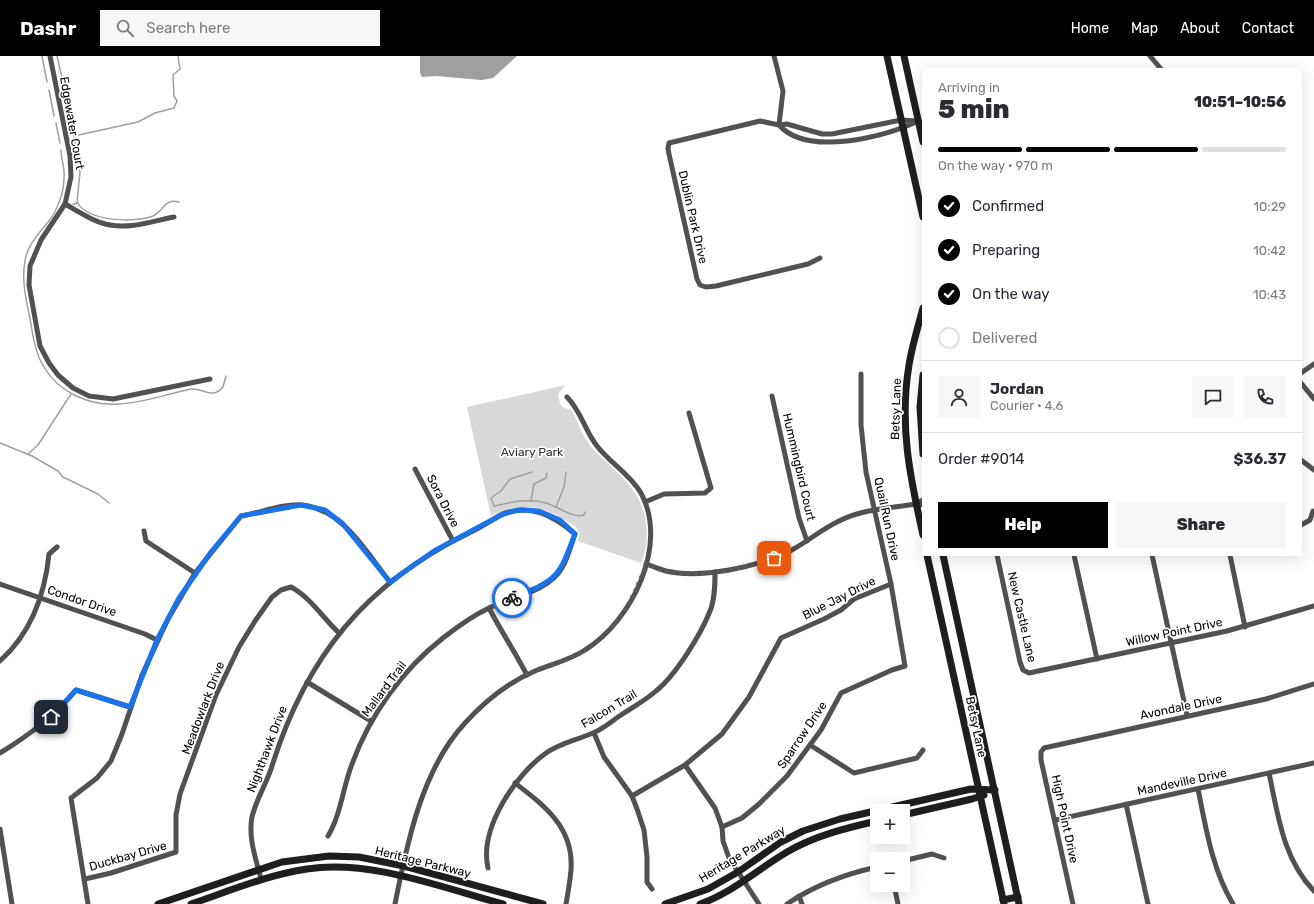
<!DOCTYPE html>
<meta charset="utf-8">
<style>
:root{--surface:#fff;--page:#f7f7f7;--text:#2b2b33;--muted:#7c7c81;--line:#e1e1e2;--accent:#000}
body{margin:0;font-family:Rubik,sans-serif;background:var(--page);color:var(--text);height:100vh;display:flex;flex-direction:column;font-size:15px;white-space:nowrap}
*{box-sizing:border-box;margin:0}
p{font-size:13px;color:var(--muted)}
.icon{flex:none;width:22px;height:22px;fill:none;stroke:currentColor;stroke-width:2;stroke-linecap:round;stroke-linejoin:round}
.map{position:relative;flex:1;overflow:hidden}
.drawer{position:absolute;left:922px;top:12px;width:380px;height:488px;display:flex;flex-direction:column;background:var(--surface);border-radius:0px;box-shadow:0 4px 16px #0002}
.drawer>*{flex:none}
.fabs{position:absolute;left:870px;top:748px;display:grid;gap:8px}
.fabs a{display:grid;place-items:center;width:40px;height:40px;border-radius:0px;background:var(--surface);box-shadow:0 4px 16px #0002;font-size:20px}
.pin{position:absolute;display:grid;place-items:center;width:34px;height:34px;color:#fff;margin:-17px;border-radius:8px;box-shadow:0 2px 6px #0006}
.courier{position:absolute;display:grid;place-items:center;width:40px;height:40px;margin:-20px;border:3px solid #1a73e8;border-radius:50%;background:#fff;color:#222;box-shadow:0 1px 5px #0007}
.head em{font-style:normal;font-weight:800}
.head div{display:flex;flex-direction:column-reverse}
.head{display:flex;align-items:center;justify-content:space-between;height:68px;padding:0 16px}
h1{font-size:26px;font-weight:800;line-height:30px}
.bar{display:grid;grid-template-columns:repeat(4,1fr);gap:6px 4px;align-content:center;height:48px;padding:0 16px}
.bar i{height:5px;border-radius:3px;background:var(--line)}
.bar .current{background:var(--accent)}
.bar p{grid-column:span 4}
.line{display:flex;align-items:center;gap:10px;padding:0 16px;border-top:1px solid var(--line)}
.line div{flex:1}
.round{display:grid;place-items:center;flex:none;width:42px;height:42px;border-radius:0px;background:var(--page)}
ol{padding:0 16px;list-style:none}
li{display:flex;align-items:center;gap:12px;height:44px}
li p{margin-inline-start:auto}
li .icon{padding:4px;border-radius:50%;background:var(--accent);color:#fff;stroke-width:4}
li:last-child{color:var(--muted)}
li i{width:22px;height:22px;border:2px solid var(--line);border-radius:50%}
.primary-button{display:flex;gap:8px;margin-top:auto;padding:8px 16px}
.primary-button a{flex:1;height:46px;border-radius:0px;background:var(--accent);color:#fff;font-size:16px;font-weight:800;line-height:46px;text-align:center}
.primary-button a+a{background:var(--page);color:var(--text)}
header{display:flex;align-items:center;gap:24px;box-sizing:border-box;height:56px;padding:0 20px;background:var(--accent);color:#fff}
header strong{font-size:19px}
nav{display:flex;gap:22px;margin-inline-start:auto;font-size:14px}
.search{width:280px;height:36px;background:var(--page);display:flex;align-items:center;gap:10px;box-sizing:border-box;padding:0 14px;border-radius:0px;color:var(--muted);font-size:15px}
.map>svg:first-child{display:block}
</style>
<header>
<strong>Dashr</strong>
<div class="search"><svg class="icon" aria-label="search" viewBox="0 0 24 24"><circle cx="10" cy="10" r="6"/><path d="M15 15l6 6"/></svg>Search here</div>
<nav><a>Home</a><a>Map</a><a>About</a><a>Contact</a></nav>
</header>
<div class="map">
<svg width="1314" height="848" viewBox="0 0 1314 848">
<rect width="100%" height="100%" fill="#fff"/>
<path fill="#d8d8d8" d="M 566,329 L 558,338 L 560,348 L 564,352 L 572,354 C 578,367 583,381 592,392 C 604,405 618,415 629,429 C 647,450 652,481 641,507 L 578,485 L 580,478 L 576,471 L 555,458 L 538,452 L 512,452 L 491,460 L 467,351 Z"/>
<path fill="#9f9f9f" d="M 420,0 L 517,0 L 493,22 L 482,24 L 436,20 L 422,21 L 420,17 Z"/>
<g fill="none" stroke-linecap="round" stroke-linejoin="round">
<g stroke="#9f9f9f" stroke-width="1.5">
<path d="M 42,0 L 47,26"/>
<path d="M 57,0 L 71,61"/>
<path d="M 178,0 L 180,13 L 173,19 L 174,40 L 177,45 L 174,52 L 155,57 L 138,66 L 74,80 L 80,116 L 77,146 C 88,166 135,167 153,160 C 164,155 164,142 179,146"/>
<path d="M 49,34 L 54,60"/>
<path d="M 56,67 L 60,87"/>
<path d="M 72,69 L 74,79"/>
<path d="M 61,94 C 61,103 65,112 64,121 C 64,136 58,154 48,166 C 39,178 27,189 25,205 C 21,226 27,247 31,268 C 33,282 36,299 44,311 C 59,337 90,350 119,348 C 143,347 167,338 191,333 C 204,332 212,344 223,331 L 226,320"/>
<path d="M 73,148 L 78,147"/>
<path d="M 0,387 L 32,400 L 58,415 L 63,421 L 98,438 L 109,447"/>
<path d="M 28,398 L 38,389 L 71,338"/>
<path d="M 532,416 L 510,423 L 501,435 L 491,442 L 494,450 C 512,446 528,442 546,447 C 557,450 573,463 584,459 L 585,456"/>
<path d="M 531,445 L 534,428 L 546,422 L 547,417"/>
<path d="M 556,451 L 564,431 L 566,416"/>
</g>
<g stroke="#515151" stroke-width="5">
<path d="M 50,0 L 70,100 L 71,121 L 65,148 L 41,184 L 30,210 L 29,229 L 40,290 L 49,307 L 58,319 L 73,332 L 89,340 L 113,343 L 210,323"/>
<path d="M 774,0 L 783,35 L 779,69"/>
<path d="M 1150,0 L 1161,13"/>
<path d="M 779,69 C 807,101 886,81 918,65 L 901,64 L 832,78 L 822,78 L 787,68 L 779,69 L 760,65 L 669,87 L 668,92 L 669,98 L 697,223 L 700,229 L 706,231 L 716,230 L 808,208 L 820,202"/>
<path d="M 65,148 C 79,156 94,166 110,169 C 131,173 153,165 174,161"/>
<path d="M 1301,317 L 1314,308"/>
<path d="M 1301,327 L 1314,343"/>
<path d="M 772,340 L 799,462 L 807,485"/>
<path d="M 1301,404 L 1314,414"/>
<path d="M 415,413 L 453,485"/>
<path d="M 645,446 L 664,438 L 705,437 L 711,432 L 689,357"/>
<path d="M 916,448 L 923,444"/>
<path d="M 1301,469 L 1310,464 L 1313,455"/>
<path d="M 144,475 L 146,485 L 195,517"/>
<path d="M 997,499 L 1020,606 L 1023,614 L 1029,617 L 1227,575 L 1314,550"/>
<path d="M 1074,499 L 1097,603"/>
<path d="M 1152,499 L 1187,659"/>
<path d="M 1230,499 L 1245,571"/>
<path d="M 646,508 C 652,510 659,513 666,515 C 701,523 758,511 790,495 C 807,486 822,473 839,465 C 862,453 891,452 916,448 L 923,449"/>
<path d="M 0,528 L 145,578 L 157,584"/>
<path d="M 489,552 C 501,575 515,596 527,619"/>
<path d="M 0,605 C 31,577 45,538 49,498 L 57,491"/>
<path d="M 307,626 L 371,665"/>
<path d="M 594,677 L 604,701 L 632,740 L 637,753 L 644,774 L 647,801 L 647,826 L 652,833"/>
<path d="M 810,689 L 854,717 L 917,702 L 923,694"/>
<path d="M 0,697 C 28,680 55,660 76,634 L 130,651"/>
<path d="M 685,709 L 715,752 L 722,771 L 723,785 L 729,802 L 759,848"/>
<path d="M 1269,717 C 1278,759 1283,803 1314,835"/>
<path d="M 515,727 C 545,750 574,772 571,814 C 570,825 568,837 566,848"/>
<path d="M 1198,733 C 1206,772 1212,813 1233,848"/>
<path d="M 632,740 L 685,709 L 722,678 L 749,641 L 781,582 L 824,563 L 841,554 L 854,543 L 891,528"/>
<path d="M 1126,748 L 1148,848"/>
<path d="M 1055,764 L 1314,707"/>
<path d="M 722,771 L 742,762 L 759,748 L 787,720 L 821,674 L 841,637 L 892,614 L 905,610 L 891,528 L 866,416 L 861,369 L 861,318"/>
<path d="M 0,773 L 12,848"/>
<path d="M 903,805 L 932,798 L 944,802"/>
<path d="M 488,812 C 479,773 515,719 546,697 C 560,687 577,684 593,677 C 603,673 612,665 621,659 C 633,651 646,644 656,635 C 676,619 701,578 710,555 C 715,543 715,528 715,516"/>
<path d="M 85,823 L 111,817 L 176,796 L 176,759 L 180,738 L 216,639 L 239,591 L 255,565 L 272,541 L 281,534 L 291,531 C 310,541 323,562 339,577"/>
<path d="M 261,823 C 256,803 248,782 252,761 C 256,743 267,727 272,710 C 306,601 366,527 469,477 C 480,472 490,465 501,459 C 529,446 554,460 575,478 C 571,489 568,502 562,512 C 548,536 512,541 489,552 C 472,560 457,571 443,582 C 402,614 370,659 352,708 C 343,731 341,758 328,780"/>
<path d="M 894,829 L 898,848"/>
<path d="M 799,840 L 802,848"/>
<path d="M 88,848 L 71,742 L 97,722 L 111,705 L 122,678 L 142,619 L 168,563 L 195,517 L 241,460 C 259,457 285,447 302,449 C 343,453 366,496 390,526"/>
<path d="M 395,848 C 407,787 422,713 465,667 C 484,646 509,626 535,615 C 552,608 570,604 585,594 C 632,565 669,489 641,437 C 630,418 610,407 597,390 C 585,375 581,355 567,341"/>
<path d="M 787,848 C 815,829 845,818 877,811"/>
<path d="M 1073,848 L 1041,704 L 1041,696 L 1044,692 L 1266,643 L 1314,628"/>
</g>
<g stroke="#1e1e1e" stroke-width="7">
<path d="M 887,0 L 923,161"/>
<path d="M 904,0 L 923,86"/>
<path d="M 923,252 C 918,271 912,290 909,309 C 899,369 910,421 923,479"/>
<path d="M 923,319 L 920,351 L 923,398"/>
<path d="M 927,499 L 1004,848"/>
<path d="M 943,499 L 1019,848"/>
<path d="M 903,759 L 972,743 L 984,739"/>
<path d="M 1003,844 L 1018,841"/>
<path d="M 158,848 L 282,806 L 329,800 L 359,801 L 404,810 L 543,848"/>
<path d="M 191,848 C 229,835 267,819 307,813 C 370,803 443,832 503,848"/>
<path d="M 665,848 L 708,833 L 738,816 L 781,786 L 803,775 L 840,763 L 971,733 L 995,734"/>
<path d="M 700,848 C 732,837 758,813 787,796 C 814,780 846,772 877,765"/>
</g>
</g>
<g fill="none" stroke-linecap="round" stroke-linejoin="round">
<path stroke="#595959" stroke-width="4" stroke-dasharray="0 7.2" d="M 512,542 L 489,552 C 501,575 515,596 527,619 C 541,612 557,608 572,601 C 612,584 632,547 646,508 C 653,510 660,514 667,515 C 700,522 743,513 774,502"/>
<path stroke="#1a73e8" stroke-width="5" d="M 51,661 L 76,634 L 130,651 L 157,584 L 179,542 L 211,496 L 241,460 L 301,449 L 325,454 L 342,467 L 390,526 L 434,495 L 503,458 L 519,454 L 539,455 L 560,464 L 575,478 C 558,523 557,524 512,542"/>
</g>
<g text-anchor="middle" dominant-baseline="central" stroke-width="3.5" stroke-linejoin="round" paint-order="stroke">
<g font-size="12" fill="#000" stroke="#fff">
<text transform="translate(72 67) rotate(80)">Edgewater Court</text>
<text transform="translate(693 161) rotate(77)">Dublin Park Drive</text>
<text transform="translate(896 353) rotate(-88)">Betsy Lane</text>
<text transform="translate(799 411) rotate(77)">Hummingbird Court</text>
<text transform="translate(443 445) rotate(63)">Sora Drive</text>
<text transform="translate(887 463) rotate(78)">Quail Run Drive</text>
<text transform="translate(839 542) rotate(-27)">Blue Jay Drive</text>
<text transform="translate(82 545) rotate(19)">Condor Drive</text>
<text transform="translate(1022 561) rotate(77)">New Castle Lane</text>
<text transform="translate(1174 576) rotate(-12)">Willow Point Drive</text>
<text transform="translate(384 633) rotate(-53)">Mallard Trail</text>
<text transform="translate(1181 651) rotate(-12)">Avondale Drive</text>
<text transform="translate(203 652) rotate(-69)">Meadowlark Drive</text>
<text transform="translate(609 653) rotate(-31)">Falcon Trail</text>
<text transform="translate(976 671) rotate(78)">Betsy Lane</text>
<text transform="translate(802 679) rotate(-56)">Sparrow Drive</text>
<text transform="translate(267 693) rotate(-69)">Nighthawk Drive</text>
<text transform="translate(1182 726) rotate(-12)">Mandeville Drive</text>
<text transform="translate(1065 763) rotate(78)">High Point Drive</text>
<text transform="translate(742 798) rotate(-31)">Heritage Parkway</text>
<text transform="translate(128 800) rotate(-16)">Duckbay Drive</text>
<text transform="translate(423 806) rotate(14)">Heritage Parkway</text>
</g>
<g font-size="12" fill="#2f2f2f" stroke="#fff">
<text x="532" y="396">Aviary Park</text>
</g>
</g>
</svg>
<div class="fabs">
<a>+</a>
<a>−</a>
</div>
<div class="pin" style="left:774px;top:502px;background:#ea580c"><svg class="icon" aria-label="bag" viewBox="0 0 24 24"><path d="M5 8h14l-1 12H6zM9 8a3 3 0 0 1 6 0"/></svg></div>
<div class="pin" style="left:51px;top:661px;background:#1f2937"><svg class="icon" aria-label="home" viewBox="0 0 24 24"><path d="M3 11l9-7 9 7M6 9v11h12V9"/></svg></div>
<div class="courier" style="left:512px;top:542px"><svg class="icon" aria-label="bike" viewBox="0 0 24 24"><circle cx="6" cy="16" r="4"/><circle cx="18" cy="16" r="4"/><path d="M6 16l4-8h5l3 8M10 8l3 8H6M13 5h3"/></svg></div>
<section class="drawer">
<div class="head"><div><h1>5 min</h1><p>Arriving in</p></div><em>10:51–10:56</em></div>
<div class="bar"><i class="current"></i><i class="current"></i><i class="current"></i><i></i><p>On the way · 970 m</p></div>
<ol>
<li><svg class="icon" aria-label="check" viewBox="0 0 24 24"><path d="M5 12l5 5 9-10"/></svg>Confirmed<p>10:29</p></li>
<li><svg class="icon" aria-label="check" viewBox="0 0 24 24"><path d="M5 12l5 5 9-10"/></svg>Preparing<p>10:42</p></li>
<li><svg class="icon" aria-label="check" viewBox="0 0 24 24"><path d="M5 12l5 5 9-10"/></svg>On the way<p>10:43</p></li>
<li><i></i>Delivered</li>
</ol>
<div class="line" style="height:72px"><a class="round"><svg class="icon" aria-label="person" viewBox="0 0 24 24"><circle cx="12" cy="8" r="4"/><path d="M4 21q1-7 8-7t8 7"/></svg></a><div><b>Jordan</b><p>Courier · 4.6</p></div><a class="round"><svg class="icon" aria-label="chat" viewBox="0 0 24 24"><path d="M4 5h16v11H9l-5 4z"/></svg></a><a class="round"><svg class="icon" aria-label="phone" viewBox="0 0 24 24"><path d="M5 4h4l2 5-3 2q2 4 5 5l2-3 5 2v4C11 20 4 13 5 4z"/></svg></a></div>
<div class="line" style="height:52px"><div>Order #9014</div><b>$36.37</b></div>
<div class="primary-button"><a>Help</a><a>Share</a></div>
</section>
</div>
